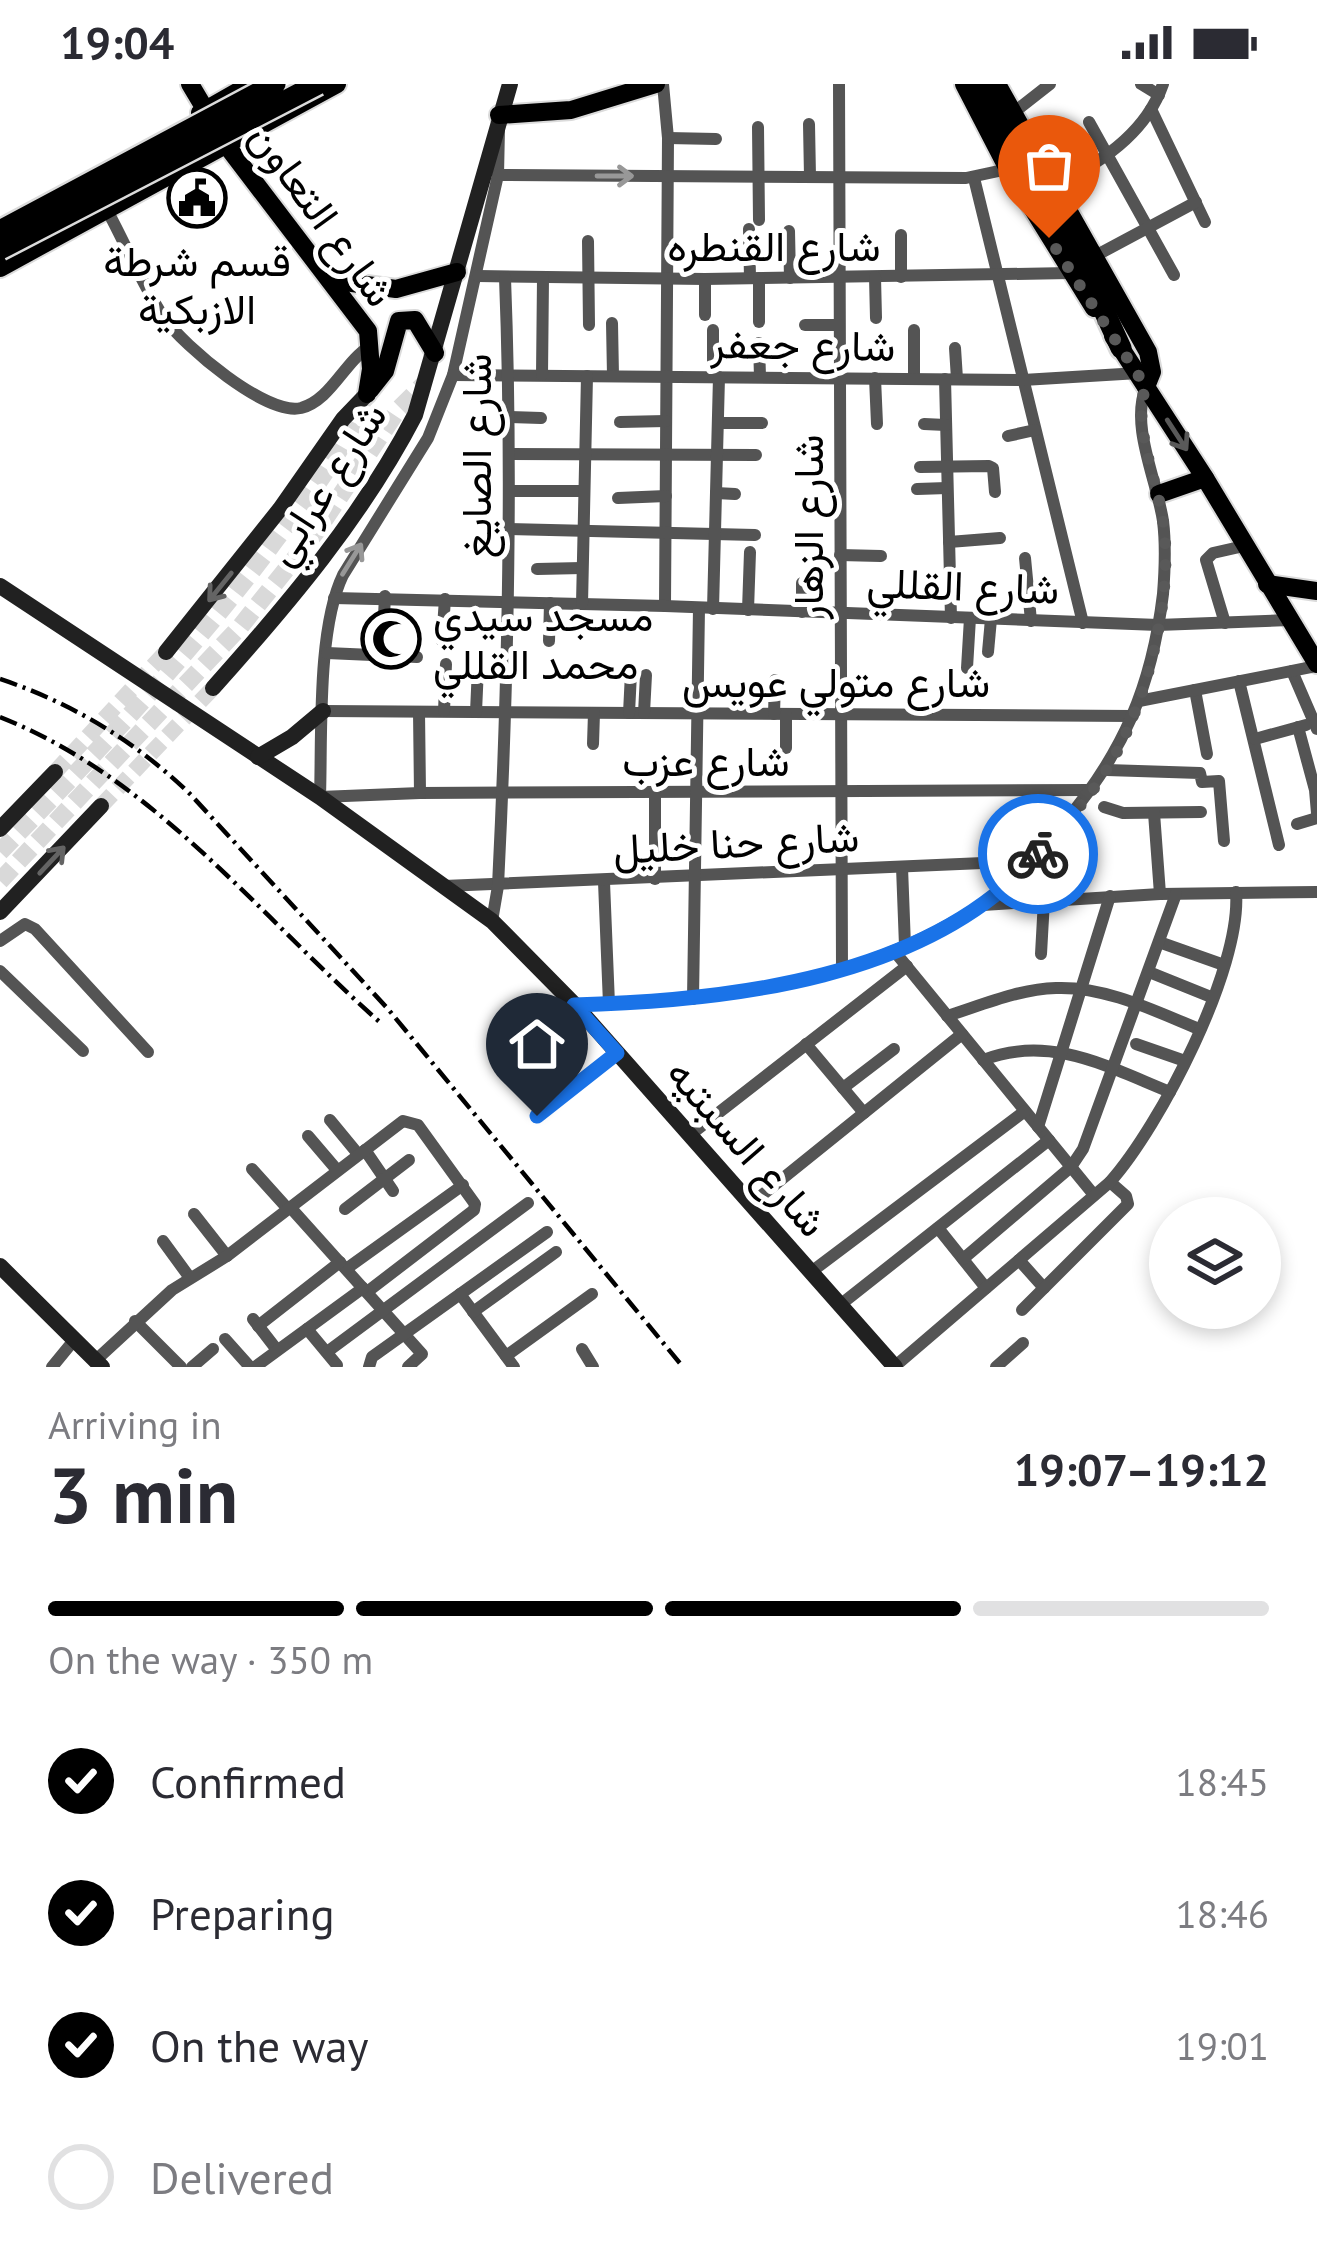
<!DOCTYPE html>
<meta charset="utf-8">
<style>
:root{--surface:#fff;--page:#f2f2f3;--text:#2b2b33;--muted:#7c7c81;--line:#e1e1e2;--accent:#000}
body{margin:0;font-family:"PT Sans",Vazirmatn,sans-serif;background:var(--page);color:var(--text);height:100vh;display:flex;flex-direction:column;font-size:45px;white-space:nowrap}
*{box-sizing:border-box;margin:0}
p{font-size:39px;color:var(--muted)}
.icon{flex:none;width:66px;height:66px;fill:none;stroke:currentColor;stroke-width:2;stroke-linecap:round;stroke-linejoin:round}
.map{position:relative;height:1283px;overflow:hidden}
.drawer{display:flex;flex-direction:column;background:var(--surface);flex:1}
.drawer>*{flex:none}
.tools{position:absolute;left:1149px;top:1113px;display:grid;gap:24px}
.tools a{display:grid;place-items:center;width:132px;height:132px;border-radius:50%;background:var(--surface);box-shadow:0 6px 18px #0003;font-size:60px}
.pin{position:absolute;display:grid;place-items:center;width:102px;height:102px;color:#fff;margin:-123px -51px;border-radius:50% 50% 50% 0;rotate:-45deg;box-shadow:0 0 12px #0007}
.pin .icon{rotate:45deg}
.courier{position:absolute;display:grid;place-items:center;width:120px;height:120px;margin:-60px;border:9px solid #1a73e8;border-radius:50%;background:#fff;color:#222;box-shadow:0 3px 15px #0007}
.overview em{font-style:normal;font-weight:700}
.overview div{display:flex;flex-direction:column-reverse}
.overview{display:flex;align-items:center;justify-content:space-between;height:204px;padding:0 48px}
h1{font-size:78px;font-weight:700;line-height:90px}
.bar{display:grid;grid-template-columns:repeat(4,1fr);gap:18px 12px;align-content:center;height:144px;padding:0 48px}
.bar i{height:15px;border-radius:9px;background:var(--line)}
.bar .selected{background:var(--accent)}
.bar p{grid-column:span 4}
ol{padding:0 48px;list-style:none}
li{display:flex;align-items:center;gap:36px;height:132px}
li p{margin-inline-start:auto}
li .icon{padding:12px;border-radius:50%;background:var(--accent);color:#fff;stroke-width:4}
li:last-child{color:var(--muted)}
li i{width:66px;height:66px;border:6px solid var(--line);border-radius:50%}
.status{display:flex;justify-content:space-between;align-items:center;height:84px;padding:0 60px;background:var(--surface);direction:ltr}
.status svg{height:33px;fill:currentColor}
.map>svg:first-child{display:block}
</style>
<div class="status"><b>19:04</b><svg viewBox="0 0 49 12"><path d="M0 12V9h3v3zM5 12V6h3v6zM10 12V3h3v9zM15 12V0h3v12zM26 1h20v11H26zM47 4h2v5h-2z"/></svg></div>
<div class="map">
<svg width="1317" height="1283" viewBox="0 0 1317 1283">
<rect width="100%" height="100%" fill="#fff"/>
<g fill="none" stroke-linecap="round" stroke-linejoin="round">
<g stroke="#d9d9d9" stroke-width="16" stroke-dasharray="16 8" stroke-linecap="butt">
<path d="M 55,688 L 166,568"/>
<path d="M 101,722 L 213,604"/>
</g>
<g stroke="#d9d9d9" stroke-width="18" stroke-dasharray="18 9" stroke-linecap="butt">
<path d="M 0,768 C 96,669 192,569 274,458 C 309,412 346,365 366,311"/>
<path d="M 0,797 L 240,543 L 316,448 L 397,327 L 425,299"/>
</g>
<g stroke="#dbdbdb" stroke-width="22">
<g id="primary">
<path d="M 190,0 L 227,62 L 368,247 L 371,285 L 367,310"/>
<path d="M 964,0 L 1008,85 L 1094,224"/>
<path d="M 997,0 L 1148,268 L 1152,288 L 1146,303"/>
<path d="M 200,29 L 251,0"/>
<path d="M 499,31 L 571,26 L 656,0"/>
<path d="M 0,184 L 337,0"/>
<path d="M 330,196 L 396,205 L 457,188"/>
<path d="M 1113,252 L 1205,394 L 1317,580"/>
<path d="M 370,306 L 385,287 L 399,237 L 415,236 L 435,269"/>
<path d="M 1159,410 L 1205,394"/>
<path d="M 1267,500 L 1317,507"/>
</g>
</g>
<g stroke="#dbdbdb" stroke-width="26">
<path id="highway" d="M 980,0 L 1100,218 L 1121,264"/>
</g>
<g stroke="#545454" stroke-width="12">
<path d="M 663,0 L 668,54 L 665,522"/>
<path d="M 839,0 L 842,885"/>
<path d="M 1141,0 L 1159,11"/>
<path d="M 1151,25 L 1205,138"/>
<path d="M 1013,29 L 1050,0"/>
<path d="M 1089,38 L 1174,191"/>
<path d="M 809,40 L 810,93"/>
<path d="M 758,43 L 759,136"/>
<path d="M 499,44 L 498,91 L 453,291 L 428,354 L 343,491 C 317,545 322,652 320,713 L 420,709 L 1092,706"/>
<path d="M 668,54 L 716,55"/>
<path d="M 498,91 L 966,94 L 1008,85"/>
<path d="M 974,94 L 1083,539"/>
<path d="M 1055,100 C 1100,80 1146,49 1163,0"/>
<path d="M 107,126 C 126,161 142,200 164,234 C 184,262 266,332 301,324 C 331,316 344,278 370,262"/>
<path d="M 749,145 L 750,194"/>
<path d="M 789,147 L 790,194"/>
<path d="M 901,151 L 901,193"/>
<path d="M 588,157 L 589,241"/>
<path d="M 1095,172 L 1196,118"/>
<path d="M 478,192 L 705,195 L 1070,189"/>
<path d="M 875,193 L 876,234"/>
<path d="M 759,194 L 759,238"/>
<path d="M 705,231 L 705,195"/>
<path d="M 612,239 L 613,292"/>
<path d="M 805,241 L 839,241"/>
<path d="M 914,246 L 914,295"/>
<path d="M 759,259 L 760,293"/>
<path d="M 955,264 L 957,295"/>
<path d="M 453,291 L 1023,296 L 1139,289"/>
<path d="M 542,291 L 543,194"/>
<path d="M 713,293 L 713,246"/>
<path d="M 875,294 L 877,340"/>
<path d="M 945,295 L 951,534"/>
<path d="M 510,333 L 541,334"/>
<path d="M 620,338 L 666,337"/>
<path d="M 718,339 L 762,339"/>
<path d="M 924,340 L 946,341"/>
<path d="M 1008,352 L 1035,346"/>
<path d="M 510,370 L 756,371"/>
<path d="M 920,383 L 989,382 L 993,384 L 995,408"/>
<path d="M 917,405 L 947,404"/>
<path d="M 509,407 L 584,407"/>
<path d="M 716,409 L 735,410"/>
<path d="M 618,414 L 666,412"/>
<path d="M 509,445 L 755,451"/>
<path d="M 949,458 L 1000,454"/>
<path d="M 840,471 L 881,472"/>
<path d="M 1025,474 L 1031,537"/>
<path d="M 537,485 L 582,484"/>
<path d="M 334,514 L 665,522 L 1158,541 L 1289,536"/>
<path d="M 582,520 L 587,292"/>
<path d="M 713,525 L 719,293"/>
<path d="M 748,526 L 750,468"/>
<path d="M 802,528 L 802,499"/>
<path d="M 1225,539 L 1206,476 L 1213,469 L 1244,462"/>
<path d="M 442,557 L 445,515"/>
<path d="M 549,557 L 550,519"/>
<path d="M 988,568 L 991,535"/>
<path d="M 327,569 L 417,573"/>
<path d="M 382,572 L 385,512"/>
<path d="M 967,584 L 970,534"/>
<path d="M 1292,587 L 1317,645"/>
<path d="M 1239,597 L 1279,761"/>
<path d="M 1195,606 L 1207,670"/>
<path d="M 1139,617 L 1317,582"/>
<path d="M 323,627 L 1133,632"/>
<path d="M 444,627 L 446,580"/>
<path d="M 419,628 L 420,709"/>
<path d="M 476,628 L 478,583"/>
<path d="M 629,629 L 631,589"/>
<path d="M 644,629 L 646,591"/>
<path d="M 774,630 L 775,596"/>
<path d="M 1298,643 L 1315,706 L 1317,729"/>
<path d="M 1255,655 L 1306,641"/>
<path d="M 593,660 L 594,629"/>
<path d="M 786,664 L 786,630"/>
<path d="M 1107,686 L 1200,689 L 1202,698 L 1219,697 L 1224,757"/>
<path d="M 1104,723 L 1123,729 L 1201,728"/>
<path d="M 1154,729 L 1160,810"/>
<path d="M 1297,740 L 1317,734"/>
<path d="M 902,783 L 905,862"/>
<path d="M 655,795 L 655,710"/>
<path d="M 604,798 L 609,920"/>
<path d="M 444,802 L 1029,777"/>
<path d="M 983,821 L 1160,810 L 1317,808"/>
<path d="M 492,837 L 498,802 C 508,599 513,397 505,194"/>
<path d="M 0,857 L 25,840 L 35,845 L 148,968"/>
<path d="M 1159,858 L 1224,881"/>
<path d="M 895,868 L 1094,1111"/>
<path d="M 1041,870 L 1044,816"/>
<path d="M 0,887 L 83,967"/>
<path d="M 1149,888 L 1211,913"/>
<path d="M 693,915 L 699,524"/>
<path d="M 575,921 C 713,918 859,901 978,823 C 1011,801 1038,770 1063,740 C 1123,670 1152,602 1163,510 C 1165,485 1166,461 1163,437 C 1157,396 1130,342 1146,303"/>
<path d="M 947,932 C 982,921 1019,905 1056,904 C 1105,902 1155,927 1199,945"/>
<path d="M 806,960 L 864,1029"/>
<path d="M 1136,960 L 1185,977"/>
<path d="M 983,976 C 1050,950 1108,983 1170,1008"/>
<path d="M 843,1004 L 894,965"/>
<path d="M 537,1032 L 617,969"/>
<path d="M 330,1036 L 358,1070"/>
<path d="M 1038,1043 L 1110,812"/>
<path d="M 690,1051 L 907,882"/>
<path d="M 308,1052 L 337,1086"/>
<path d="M 365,1066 L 393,1107"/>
<path d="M 252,1085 L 288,1125"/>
<path d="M 751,1120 L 962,950"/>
<path d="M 290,1123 L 422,1270 L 408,1283"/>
<path d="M 345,1125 L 409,1076"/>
<path d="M 194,1130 L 227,1172"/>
<path d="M 938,1144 L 986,1204"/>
<path d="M 163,1157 L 190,1194"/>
<path d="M 963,1175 L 1071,1083 L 1083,1065 L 1176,810"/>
<path d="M 1019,1176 L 1044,1204"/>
<path d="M 346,1185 L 463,1101"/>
<path d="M 811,1188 L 1025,1027"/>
<path d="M 460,1210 L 514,1283"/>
<path d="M 840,1221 L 1049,1056"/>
<path d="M 1022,1226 L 1128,1120 L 1126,1112 L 1110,1098"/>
<path d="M 473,1228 L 556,1168"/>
<path d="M 253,1235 L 277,1266"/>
<path d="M 135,1237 L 181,1283"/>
<path d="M 258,1242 L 340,1178"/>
<path d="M 307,1245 L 337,1281"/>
<path d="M 225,1255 L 250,1283"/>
<path d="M 582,1265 L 593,1283"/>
<path d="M 327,1268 L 528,1119"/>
<path d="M 506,1272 L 592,1210"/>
<path d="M 96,1276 L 172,1206 L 227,1172 L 403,1037 L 418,1041 L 475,1120 L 474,1126 L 367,1208"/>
<path d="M 52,1283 L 75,1255"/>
<path d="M 192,1283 L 213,1265"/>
<path d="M 255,1283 L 363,1204"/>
<path d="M 369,1283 L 372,1273 L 547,1148"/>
<path d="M 894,1283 L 1110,1098 C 1160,1042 1242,884 1236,808"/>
<path d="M 996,1283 L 1023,1259"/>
</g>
<g stroke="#212121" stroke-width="16">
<path d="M 0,502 L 320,713 L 492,837 L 575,921 L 895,1283"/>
<path d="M 166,568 L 280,425 L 343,335 L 367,310"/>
<path d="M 213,604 C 289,519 362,433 415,331 L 510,0"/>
<path d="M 258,673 L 292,653 L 323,627"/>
<path d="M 0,745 L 55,688"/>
<path d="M 0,828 L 101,722"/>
<path d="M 0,1182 L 102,1283"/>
</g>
<use href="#primary" stroke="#000" stroke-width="18"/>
<use href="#highway" stroke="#000" stroke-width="21"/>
<g stroke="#000" stroke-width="4.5" stroke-dasharray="18 6 3 6" stroke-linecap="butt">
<path d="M 0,595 C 72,619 137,658 191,711 L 388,925 L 683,1283"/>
<path d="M 0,633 C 156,695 260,833 383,941"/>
</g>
<g stroke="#dbdbdb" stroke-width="26" stroke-linecap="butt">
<g id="highway-bridge">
<path d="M 0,147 L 275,0"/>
<path d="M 0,165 L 318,0"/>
</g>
</g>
<use href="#highway-bridge" stroke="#000" stroke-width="21"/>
</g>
<defs><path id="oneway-shaft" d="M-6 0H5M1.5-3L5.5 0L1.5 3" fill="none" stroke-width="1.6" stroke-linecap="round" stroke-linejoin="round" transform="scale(3)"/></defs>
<g stroke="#989898">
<use href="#oneway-shaft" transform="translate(615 92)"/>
<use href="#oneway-shaft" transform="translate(352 475) rotate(-58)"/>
</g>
<use stroke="#595959" href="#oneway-shaft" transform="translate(1177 351) rotate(57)"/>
<g stroke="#646464">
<use href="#oneway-shaft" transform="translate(220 503) rotate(129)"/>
<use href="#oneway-shaft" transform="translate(52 776) rotate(-47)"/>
</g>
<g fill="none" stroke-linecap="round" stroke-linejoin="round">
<path stroke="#595959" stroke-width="12" stroke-dasharray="0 21.6" d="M 1038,770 C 1061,743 1088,716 1107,685 C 1147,621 1174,512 1163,437 C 1158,399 1131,338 1146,303 L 1049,154"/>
<path stroke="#1a73e8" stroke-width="15" d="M 537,1032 L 617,969 L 574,921 C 728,917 930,895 1038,770"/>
</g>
<defs>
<g id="civic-ring" transform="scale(3)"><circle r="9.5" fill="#fff" stroke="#000" stroke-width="1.5"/><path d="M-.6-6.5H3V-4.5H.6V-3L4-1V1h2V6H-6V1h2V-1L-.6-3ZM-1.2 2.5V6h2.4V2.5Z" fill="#000"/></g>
<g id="mosque-ring" transform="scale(3)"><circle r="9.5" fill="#fff" stroke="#000" stroke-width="1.5"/><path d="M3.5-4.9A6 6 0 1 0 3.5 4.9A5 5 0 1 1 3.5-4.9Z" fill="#000"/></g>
</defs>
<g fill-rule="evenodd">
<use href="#civic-ring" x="197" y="114"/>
<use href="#mosque-ring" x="391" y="555"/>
</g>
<g text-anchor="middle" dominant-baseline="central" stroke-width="10" stroke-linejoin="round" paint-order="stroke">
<g font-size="42" fill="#000" stroke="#fff">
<text transform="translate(323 130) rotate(54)">شارع التعاون</text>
<text x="774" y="161">شارع القنطره</text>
<text transform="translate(803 260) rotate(1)">شارع جعفر</text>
<text transform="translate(475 372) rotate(-90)">شارع الصايغ</text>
<text transform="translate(325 399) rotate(-57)">شارع عرابي</text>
<text transform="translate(807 443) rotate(-90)">شارع الزهار</text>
<text transform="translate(963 501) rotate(2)">شارع القللي</text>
<text x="836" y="597">شارع متولي عويس</text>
<text x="706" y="676">شارع عزب</text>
<text transform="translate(736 758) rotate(-3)">شارع حنا خليل</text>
<text transform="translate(748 1063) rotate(49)">شارع السبتيه</text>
</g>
<g font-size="42" fill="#000" stroke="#fff">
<text x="197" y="176">قسم شرطة<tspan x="197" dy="48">الازبكية</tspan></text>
<text x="433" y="531" text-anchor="start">مسجد سيدي<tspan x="433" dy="48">محمد القللي</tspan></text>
</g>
</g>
</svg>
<div class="tools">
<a><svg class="icon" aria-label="layers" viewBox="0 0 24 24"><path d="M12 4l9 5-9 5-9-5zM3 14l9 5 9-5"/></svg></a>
</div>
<div class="pin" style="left:1049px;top:154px;background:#ea580c"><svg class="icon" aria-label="bag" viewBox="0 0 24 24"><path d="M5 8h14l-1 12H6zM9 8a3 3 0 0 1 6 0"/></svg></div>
<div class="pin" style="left:537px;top:1032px;background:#1f2937"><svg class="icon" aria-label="home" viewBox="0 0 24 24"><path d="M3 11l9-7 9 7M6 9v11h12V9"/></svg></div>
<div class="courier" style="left:1038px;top:770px"><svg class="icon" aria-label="bike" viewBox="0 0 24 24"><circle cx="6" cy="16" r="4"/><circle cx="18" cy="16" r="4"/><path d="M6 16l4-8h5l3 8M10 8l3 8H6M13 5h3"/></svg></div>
</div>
<section class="drawer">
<div class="overview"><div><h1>3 min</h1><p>Arriving in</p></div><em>19:07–19:12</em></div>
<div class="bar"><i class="selected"></i><i class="selected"></i><i class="selected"></i><i></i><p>On the way · 350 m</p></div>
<ol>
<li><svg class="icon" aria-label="check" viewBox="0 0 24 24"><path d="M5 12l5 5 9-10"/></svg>Confirmed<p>18:45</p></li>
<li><svg class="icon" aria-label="check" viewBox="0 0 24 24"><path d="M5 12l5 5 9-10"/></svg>Preparing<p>18:46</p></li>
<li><svg class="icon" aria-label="check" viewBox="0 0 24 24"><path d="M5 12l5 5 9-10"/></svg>On the way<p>19:01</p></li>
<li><i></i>Delivered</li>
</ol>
</section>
